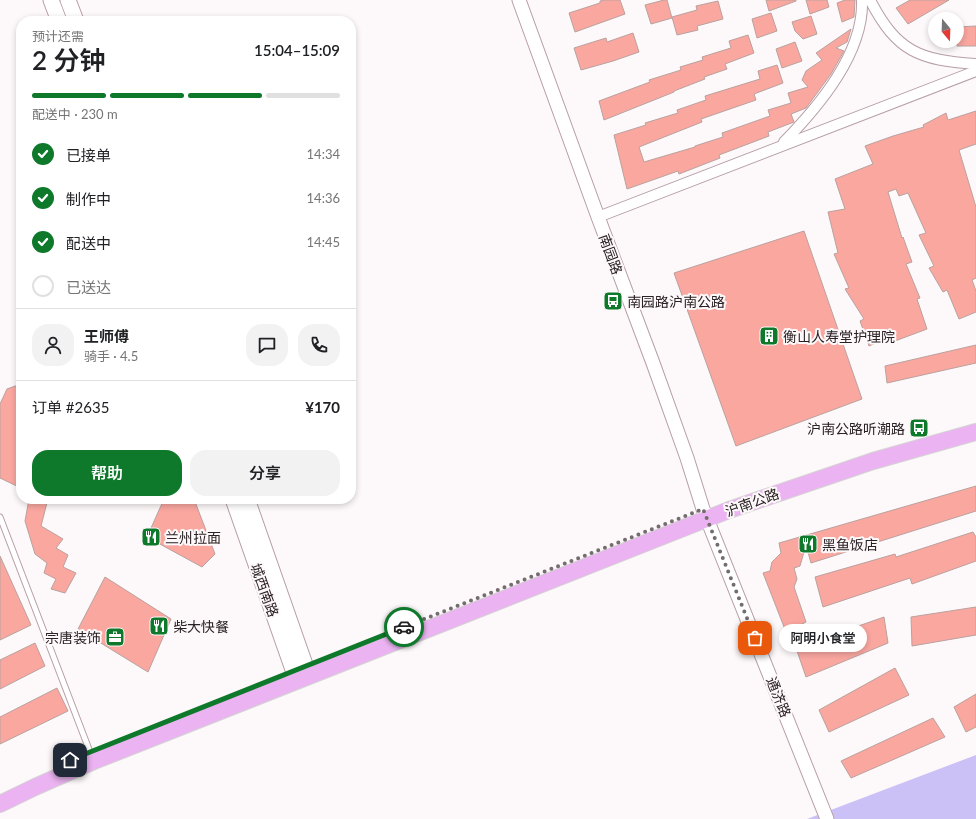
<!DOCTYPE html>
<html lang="zh">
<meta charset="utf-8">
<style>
:root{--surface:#fff;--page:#f2f2f2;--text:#202124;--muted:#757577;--line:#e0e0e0;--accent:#0e782b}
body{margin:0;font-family:Lato,"Noto Sans SC",sans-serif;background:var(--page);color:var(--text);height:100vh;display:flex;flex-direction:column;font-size:15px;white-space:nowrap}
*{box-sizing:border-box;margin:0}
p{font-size:13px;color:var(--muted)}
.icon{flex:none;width:22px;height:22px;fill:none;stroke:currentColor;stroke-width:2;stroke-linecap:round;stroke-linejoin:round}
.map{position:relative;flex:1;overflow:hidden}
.side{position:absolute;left:16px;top:16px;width:340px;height:488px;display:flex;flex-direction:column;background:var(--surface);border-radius:16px;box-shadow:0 2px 6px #0003}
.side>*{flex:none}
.needle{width:26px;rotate:161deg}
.fabs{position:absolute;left:928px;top:12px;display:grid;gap:8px}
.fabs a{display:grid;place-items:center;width:36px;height:36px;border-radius:50%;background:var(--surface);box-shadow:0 2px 6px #0003;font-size:20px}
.pin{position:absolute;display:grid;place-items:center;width:34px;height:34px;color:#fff;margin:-17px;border-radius:8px;box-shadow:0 2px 6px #0006}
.courier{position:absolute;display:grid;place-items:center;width:40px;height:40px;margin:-20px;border:3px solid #0e782b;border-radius:50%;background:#fff;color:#222;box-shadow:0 1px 5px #0007}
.bubble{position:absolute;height:28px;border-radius:14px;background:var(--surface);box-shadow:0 2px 6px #0003;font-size:13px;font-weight:600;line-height:28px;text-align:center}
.overview em{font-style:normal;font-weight:600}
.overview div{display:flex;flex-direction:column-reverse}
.overview{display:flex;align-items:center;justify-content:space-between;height:68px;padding:0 16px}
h1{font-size:26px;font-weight:600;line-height:30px}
.bar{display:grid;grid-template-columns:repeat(4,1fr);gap:6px 4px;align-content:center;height:48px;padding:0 16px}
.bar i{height:5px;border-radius:3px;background:var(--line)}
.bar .selected{background:var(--accent)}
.bar p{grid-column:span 4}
.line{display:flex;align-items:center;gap:10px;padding:0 16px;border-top:1px solid var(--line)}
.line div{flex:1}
.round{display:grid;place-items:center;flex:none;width:42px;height:42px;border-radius:16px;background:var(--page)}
ol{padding:0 16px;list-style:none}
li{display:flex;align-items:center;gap:12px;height:44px}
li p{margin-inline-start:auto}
li .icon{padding:4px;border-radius:50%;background:var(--accent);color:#fff;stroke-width:4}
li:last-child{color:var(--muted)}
li i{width:22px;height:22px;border:2px solid var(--line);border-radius:50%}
.button{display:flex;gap:8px;margin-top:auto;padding:8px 16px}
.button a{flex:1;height:46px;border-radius:16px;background:var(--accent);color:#fff;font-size:16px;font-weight:600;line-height:46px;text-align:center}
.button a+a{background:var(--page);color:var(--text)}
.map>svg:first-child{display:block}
</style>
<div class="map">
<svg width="976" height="819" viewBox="0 0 976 819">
<rect width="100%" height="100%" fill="#fdf8f9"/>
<path fill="#ccc1f7" d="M 976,755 L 976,819 L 807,819 Z"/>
<g fill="#faa7a0" stroke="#baa19e">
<path d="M 604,0 L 620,0 L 625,14 L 575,32 L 569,13 L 600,3 L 600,1 Z"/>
<path d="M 664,0 L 667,0 L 672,18 L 651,24 L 645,5 Z"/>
<path d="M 766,0 L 796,0 L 796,1 L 769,11 Z"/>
<path d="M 806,0 L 827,0 L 829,7 L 810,14 Z"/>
<path d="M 845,0 L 855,0 L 854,17 L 842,22 L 837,3 Z"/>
<path d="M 910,0 L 949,0 L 908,24 L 896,8 Z"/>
<path d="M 718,1 L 723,19 L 697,26 L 698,30 L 677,35 L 672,17 L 697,10 L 696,6 Z"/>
<path d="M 771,13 L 777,31 L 757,38 L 752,19 Z"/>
<path d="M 811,16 L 817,34 L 803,39 L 795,31 L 792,22 Z"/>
<path d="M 976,26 L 976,46 L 957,46 L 958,27 Z"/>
<path d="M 851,29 L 847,42 L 836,48 L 844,51 L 831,74 L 806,108 L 791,114 L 794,122 L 768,132 L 769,136 L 719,155 L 720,158 L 679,174 L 678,171 L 627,189 L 614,135 L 646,125 L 645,123 L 678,113 L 677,110 L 706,100 L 705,96 L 760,79 L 758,71 L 777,65 L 783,83 L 754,94 L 756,100 L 701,119 L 702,122 L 639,147 L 644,162 L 695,147 L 695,146 L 723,137 L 722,133 L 770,116 L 768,110 L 791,103 L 788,93 L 808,87 L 802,80 L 806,71 L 822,60 L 816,53 Z"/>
<path d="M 633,33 L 639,52 L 613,61 L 581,70 L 574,48 L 606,38 L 607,42 Z"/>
<path d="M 748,35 L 754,53 L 725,64 L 727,69 L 704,77 L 705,79 L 674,91 L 674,92 L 604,120 L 599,101 L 650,82 L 649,80 L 681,70 L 680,67 L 703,60 L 702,57 L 731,48 L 729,41 Z"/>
<path d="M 795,42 L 802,61 L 782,68 L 776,49 Z"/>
<path d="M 976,111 L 976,144 L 959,150 L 976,207 L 976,278 L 972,280 L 976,291 L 976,312 L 959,319 L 947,290 L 943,292 L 929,268 L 934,266 L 919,235 L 926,233 L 908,193 L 899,196 L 896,189 L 888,192 L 902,238 L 903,237 L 912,262 L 906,264 L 920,298 L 917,299 L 927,329 L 895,341 L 893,335 L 869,346 L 860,321 L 864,319 L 845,289 L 849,288 L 834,254 L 838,253 L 828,212 L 845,209 L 835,179 L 873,164 L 865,146 L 893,136 L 924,127 L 923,125 L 946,113 L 948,120 Z"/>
<path d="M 804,231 L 862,399 L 736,446 L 674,273 Z"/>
<path d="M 976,345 L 976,363 L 887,383 L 885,366 Z"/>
<path d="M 21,384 L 21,439 L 17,447 L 21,456 L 21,488 L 0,478 L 0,404 L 7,389 Z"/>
<path d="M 976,486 L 976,511 L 811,563 L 806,545 L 800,566 L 794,568 L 797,579 L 794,587 L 806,622 L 786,632 L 763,573 L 770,571 L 772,562 L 781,553 L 779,543 Z"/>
<path d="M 29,499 L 48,499 L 41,526 L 63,539 L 56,548 L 68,555 L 63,567 L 76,573 L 65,593 L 51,589 L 56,579 L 44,573 L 47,563 L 35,554 L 25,521 Z"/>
<path d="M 164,499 L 194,499 L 215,554 L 202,567 L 147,537 Z"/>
<path d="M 973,532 L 976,537 L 976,561 L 912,584 L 910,578 L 823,607 L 815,577 L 895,554 L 896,557 Z"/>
<path d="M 0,556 L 31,625 L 0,640 Z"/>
<path d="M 105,577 L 171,619 L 148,672 L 78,629 Z"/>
<path d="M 976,607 L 976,635 L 912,646 L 911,617 Z"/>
<path d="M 884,617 L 888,643 L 806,677 L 796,648 Z"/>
<path d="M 35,643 L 45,666 L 0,689 L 0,660 Z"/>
<path d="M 895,668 L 909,695 L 829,732 L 819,710 Z"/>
<path d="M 57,688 L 68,711 L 0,744 L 0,717 Z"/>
<path d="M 976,694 L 976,727 L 966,732 L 954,707 Z"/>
<path d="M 933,718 L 945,737 L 851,778 L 841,761 Z"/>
</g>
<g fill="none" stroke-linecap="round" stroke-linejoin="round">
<g stroke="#b79fa8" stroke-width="7">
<path id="service" d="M 0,517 L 90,752"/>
</g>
<g stroke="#b79fa8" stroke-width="12">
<g id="minor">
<path d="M 870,0 C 897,52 919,60 976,64"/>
<path d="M 784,142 C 819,106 864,53 862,0"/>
<path d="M 598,217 L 976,71"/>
</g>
</g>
<g stroke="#b79fa8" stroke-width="15">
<path id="tertiary" d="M 519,0 L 598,217 L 653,363 L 687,458 L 703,509 L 827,819"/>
</g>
<g stroke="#b79fa8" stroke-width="17">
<g id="secondary">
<path d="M 51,0 L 59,21"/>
<path d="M 68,0 L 76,21"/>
<path d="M 233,499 L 297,681"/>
<path d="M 247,499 L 309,676"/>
</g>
</g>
<g stroke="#d4d3d3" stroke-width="18">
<path id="primary" d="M 0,804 L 35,787 L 94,761 L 729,510 L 873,461 L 976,432"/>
</g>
<use href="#service" stroke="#fff" stroke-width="5"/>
<use href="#minor" stroke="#fff" stroke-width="10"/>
<use href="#tertiary" stroke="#fff" stroke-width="13"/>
<use href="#secondary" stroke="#fff" stroke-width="15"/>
<use href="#primary" stroke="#ebb3f1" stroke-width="16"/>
</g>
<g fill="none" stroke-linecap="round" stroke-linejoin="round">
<path stroke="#746c6f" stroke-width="4" stroke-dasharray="0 7.2" d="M 404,627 L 703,509 L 755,638"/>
<path stroke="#0e782b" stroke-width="5" d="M 70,760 L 404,627"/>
</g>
<defs>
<g id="bus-square" transform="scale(1)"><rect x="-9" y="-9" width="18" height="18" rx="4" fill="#0e782b" stroke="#fdf8f9"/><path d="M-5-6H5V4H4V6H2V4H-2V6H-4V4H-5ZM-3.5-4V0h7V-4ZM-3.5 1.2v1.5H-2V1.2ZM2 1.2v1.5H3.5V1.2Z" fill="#fff"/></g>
<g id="building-square" transform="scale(1)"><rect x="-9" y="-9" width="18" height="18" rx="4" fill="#0e782b" stroke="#fdf8f9"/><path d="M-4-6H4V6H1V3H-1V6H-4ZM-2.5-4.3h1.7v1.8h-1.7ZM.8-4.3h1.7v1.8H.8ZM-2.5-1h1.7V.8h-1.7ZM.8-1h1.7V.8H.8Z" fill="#fff"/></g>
<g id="restaurant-square" transform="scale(1)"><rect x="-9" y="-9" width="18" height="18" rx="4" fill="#0e782b" stroke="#fdf8f9"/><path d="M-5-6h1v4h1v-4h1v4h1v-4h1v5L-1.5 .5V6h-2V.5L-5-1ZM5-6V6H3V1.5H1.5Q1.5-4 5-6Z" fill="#fff"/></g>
<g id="office-square" transform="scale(1)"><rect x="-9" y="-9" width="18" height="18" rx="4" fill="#0e782b" stroke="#fdf8f9"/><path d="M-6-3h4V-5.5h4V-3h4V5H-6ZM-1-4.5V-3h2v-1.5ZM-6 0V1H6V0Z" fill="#fff"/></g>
</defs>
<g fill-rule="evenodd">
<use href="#bus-square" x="613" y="301"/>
<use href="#building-square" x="769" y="336"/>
<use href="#bus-square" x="919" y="428"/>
<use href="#restaurant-square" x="151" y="537"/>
<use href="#restaurant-square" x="808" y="544"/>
<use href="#restaurant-square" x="159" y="626"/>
<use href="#office-square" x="115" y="637"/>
</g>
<g text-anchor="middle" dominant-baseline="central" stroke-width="4" stroke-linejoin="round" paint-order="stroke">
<g font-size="14" fill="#2a2124" stroke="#fdf8f9">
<text transform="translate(611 254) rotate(70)">南园路</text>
<text transform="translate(752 502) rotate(-20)">沪南公路</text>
<text transform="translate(265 590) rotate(70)">城西南路</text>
<text transform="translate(779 697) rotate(68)">通济路</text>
</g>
<g font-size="14" fill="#2a2124" stroke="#fdf8f9" text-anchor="start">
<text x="627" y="301">南园路沪南公路</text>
<text x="783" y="336">衡山人寿堂护理院</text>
<text x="905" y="428" text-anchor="end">沪南公路听潮路</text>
<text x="165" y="537">兰州拉面</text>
<text x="822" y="544">黑鱼饭店</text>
<text x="173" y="626">柴大快餐</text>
<text x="101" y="637" text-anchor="end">宗唐装饰</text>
</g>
</g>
</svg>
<div class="fabs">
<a><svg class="needle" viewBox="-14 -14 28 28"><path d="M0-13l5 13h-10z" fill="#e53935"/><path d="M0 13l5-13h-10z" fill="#757577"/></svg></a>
</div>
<div class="pin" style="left:755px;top:638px;background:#ea580c"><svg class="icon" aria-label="bag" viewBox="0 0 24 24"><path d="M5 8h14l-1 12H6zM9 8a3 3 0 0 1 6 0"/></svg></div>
<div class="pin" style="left:70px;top:760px;background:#1f2937"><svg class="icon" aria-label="home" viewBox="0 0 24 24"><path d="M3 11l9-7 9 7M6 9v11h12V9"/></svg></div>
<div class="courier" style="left:404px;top:627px"><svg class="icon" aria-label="car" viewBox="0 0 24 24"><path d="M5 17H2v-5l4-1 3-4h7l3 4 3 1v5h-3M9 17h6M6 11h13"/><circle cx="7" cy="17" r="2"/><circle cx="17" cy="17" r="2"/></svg></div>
<div class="bubble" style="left:779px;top:624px;width:88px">阿明小食堂</div>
<section class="side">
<div class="overview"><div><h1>2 分钟</h1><p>预计还需</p></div><em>15:04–15:09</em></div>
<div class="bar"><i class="selected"></i><i class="selected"></i><i class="selected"></i><i></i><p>配送中 · 230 m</p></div>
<ol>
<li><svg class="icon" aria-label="check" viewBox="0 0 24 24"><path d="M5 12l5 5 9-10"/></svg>已接单<p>14:34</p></li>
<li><svg class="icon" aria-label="check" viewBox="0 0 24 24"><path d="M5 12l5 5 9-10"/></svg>制作中<p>14:36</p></li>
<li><svg class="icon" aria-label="check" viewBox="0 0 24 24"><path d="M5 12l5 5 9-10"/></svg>配送中<p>14:45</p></li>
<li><i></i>已送达</li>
</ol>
<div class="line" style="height:72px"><a class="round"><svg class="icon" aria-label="person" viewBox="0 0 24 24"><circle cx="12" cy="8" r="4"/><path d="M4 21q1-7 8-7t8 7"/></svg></a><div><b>王师傅</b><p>骑手 · 4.5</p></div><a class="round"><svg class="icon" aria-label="chat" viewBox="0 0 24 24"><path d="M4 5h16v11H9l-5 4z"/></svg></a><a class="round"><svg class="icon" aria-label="phone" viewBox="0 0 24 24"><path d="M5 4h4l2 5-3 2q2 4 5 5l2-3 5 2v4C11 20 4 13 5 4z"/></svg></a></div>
<div class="line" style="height:52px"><div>订单 #2635</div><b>¥170</b></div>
<div class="button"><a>帮助</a><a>分享</a></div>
</section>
</div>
